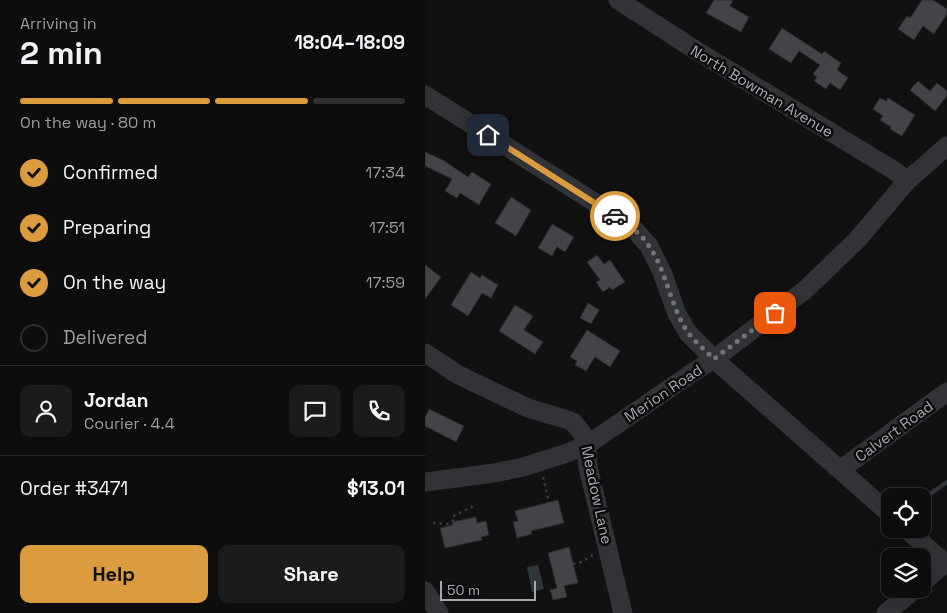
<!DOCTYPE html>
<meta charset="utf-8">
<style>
:root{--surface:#0d0d0e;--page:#1b1b1c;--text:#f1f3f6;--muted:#9a9c9e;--line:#2d2d2e;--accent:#db9c3f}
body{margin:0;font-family:"Space Grotesk",sans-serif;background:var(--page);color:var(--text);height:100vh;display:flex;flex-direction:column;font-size:19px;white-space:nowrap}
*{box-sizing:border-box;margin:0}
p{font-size:16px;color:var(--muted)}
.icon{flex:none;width:28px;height:28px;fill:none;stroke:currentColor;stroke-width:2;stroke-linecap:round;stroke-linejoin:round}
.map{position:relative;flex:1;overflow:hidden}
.sheet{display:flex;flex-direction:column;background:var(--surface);width:425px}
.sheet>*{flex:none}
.buttons{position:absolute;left:456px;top:488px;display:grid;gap:10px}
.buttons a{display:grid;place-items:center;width:50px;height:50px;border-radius:10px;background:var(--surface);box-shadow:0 5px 20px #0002,0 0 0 1px var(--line);font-size:25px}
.scale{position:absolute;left:15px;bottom:12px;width:96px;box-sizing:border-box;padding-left:5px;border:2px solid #a4a9b1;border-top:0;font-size:14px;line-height:18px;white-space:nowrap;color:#a4a9b1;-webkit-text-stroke:4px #0c0c0d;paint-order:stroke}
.pin{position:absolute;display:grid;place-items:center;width:42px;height:42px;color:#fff;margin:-21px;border-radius:10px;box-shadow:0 2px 8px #0006}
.courier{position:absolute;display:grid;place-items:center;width:50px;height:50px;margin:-25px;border:4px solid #db9c3f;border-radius:50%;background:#fff;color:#222;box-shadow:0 1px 6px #0007}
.summary em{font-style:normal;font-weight:700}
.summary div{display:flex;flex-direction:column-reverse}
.summary{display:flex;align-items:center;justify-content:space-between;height:85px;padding:0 20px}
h1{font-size:32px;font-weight:700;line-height:38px}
.bar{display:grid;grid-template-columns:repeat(4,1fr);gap:8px 5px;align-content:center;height:60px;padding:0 20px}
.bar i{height:6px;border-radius:4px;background:var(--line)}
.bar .active{background:var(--accent)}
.bar p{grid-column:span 4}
.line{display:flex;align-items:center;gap:12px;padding:0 20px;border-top:1px solid var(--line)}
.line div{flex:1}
.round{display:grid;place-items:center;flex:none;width:52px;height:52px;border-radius:10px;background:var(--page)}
ol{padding:0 20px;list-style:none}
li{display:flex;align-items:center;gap:15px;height:55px}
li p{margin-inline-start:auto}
li .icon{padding:5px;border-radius:50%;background:var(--accent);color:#111;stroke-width:4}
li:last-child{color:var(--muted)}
li i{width:28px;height:28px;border:2px solid var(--line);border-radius:50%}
.action{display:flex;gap:10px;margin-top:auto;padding:10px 20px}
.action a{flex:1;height:58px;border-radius:10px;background:var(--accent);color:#111;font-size:20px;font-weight:700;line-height:58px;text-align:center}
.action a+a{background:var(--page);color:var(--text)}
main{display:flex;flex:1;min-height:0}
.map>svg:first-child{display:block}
</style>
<main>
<section class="sheet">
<div class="summary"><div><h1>2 min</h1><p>Arriving in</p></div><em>18:04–18:09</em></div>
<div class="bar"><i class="active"></i><i class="active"></i><i class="active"></i><i></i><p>On the way · 80 m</p></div>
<ol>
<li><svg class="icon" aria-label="check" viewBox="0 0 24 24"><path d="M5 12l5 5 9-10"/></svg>Confirmed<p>17:34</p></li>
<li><svg class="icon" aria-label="check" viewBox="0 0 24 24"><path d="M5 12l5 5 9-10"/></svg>Preparing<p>17:51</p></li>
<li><svg class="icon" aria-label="check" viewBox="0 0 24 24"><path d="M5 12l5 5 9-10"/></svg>On the way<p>17:59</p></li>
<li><i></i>Delivered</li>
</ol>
<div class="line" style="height:90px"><a class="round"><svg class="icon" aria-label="person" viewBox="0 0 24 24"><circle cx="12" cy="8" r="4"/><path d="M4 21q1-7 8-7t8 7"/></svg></a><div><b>Jordan</b><p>Courier · 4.4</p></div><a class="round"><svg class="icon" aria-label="chat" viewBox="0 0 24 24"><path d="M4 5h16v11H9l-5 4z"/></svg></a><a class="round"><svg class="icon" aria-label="phone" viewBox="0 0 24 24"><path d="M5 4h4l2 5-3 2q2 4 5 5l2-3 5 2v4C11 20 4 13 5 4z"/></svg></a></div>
<div class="line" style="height:65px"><div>Order #3471</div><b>$13.01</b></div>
<div class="action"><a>Help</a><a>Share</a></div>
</section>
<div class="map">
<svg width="522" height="613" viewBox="0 0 522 613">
<rect width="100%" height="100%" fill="#111112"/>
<path fill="#2e363b" d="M 113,565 L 119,589 L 107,592 L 102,567 Z"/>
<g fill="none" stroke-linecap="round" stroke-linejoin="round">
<path stroke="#2e363b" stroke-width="4" d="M 498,499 L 522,482"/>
</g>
<g fill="#434447" stroke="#2b2b2e">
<path d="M 289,0 L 308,0 L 305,6 L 324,17 L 316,32 L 281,13 Z"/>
<path d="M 497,0 L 508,0 L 522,9 L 522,14 L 509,34 L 498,26 L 489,40 L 473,29 L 482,16 L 485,18 Z"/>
<path d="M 357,28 L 397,54 L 399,51 L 416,63 L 412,70 L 423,78 L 415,90 L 405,83 L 401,89 L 389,81 L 392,77 L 388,74 L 395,65 L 374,51 L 366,63 L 344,49 Z"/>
<path d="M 493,81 L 505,91 L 512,83 L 522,91 L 522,96 L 510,111 L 485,90 Z"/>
<path d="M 455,98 L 461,101 L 463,98 L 490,115 L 477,136 L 465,129 L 466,127 L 455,120 L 458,116 L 448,109 Z"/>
<path d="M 0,152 L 18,160 L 43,177 L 47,172 L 66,184 L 54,205 L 35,193 L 32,198 L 20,191 L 27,179 L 0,166 Z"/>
<path d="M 86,197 L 106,210 L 91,236 L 70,223 Z"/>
<path d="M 127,224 L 149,237 L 140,252 L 132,247 L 127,256 L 113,248 Z"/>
<path d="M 172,255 L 179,264 L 185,260 L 200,282 L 187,290 L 185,287 L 178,292 L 171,282 L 175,280 L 162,262 Z"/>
<path d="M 0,265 L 16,277 L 0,299 Z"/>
<path d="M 46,272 L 55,278 L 57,275 L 73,285 L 66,298 L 57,293 L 43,316 L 26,305 Z"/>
<path d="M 163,303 L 174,310 L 166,324 L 155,318 Z"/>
<path d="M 90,305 L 108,316 L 99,330 L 118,342 L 110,354 L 74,331 Z"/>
<path d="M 162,330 L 195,351 L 185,367 L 170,357 L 161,371 L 150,365 L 152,361 L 145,357 Z"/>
<path d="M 4,409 L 39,426 L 31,442 L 0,426 L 0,418 Z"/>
<path d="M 133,500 L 139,523 L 106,531 L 107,534 L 92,538 L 88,522 L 93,521 L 90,511 Z"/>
<path d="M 51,517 L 52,523 L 61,521 L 64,535 L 56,537 L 57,540 L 20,548 L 15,528 L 28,525 L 27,522 Z"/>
<path d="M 144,547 L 153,583 L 139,586 L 142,597 L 128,600 L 125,590 L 132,588 L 123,553 Z"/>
</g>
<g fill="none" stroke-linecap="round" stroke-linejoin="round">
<g stroke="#383a3d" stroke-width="2.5" stroke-dasharray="2.5 4" stroke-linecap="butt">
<path d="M 118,477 L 124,502"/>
<path d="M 28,522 L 27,517 L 48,506"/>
<path d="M 8,523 L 25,524 L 28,525"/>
<path d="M 148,564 L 157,562 L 169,554"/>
</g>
<g stroke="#323336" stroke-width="19">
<path d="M 193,0 L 272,51 L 470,171 L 482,181"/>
<path d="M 0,95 L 166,200 L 210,230 L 224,246 L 237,272 L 252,314 L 263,333 L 289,359 L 465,514"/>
<path d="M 0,353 L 32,374 L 46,381 L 103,408 L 143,420 L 149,423 L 157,433 L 162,445 L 163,467 L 198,613"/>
<path d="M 415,470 L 522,392"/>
<path d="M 0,482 L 69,473 L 98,467 L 139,454 L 162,445 L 264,375 L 289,359 L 380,290 L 432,240 L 482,181 L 522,146"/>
<path d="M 481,529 L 522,565"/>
<path d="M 498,582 L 520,563"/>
<path d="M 0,591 L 14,613"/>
<path d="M 461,613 L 490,589"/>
</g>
</g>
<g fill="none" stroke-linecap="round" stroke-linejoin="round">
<path stroke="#717479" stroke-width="5" stroke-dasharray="0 9" d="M 190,216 C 203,225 216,233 224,246 C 242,272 245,305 262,331 C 269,341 280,350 289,359 L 350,313"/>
<path stroke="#db9c3f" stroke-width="6" d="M 63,135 L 190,216"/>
</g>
<g text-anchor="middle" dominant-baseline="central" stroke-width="5" stroke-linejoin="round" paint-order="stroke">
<g font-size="15" fill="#a4a9b1" stroke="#0c0c0d">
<text transform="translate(337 91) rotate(31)">North Bowman Avenue</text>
<text transform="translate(238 393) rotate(-34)">Merion Road</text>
<text transform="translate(469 431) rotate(-36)">Calvert Road</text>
<text transform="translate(172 495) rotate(78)">Meadow Lane</text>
</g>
</g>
</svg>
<div class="buttons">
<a><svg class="icon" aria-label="locate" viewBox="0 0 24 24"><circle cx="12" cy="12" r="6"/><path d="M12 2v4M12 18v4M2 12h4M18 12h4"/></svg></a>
<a><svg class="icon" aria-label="layers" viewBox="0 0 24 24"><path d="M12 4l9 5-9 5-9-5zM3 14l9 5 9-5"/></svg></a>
</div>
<div class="scale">50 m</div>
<div class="pin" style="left:350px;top:313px;background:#ea580c"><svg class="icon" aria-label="bag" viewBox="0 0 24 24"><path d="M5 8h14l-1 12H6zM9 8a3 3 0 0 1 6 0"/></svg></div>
<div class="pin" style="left:63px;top:135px;background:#1f2937"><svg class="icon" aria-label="home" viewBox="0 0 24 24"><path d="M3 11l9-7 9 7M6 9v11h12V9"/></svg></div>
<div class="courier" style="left:190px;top:216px"><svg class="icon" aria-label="car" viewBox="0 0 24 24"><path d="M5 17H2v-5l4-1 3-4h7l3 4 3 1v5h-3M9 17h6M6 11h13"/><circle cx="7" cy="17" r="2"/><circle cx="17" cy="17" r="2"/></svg></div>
</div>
</main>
